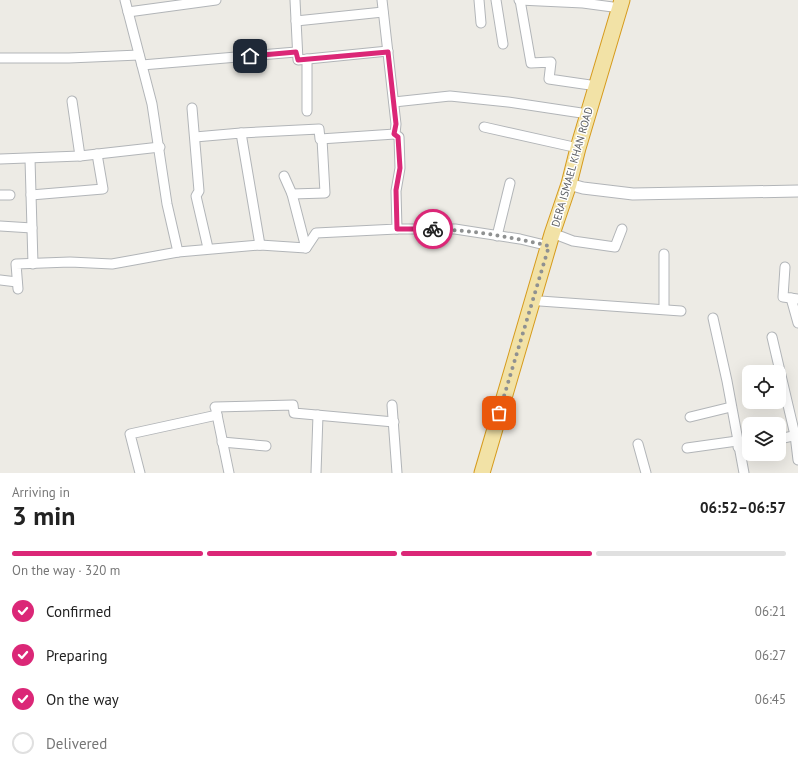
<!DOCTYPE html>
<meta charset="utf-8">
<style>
:root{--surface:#fff;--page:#f6f6f6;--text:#222;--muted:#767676;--line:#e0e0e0;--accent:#db2777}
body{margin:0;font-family:"PT Sans",sans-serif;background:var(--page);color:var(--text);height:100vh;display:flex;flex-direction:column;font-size:15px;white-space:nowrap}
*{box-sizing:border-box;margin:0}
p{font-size:13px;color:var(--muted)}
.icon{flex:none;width:22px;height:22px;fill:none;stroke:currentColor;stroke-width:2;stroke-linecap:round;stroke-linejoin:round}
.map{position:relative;height:473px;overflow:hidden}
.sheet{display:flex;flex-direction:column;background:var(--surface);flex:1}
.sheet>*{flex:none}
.buttons{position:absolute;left:742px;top:365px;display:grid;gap:8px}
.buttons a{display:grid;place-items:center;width:44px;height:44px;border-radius:8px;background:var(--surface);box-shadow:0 4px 16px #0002;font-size:20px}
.pin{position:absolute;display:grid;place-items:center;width:34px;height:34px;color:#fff;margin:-17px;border-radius:8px;box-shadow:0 2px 6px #0006}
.courier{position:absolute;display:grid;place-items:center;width:40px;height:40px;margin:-20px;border:3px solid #db2777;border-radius:50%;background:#fff;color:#222;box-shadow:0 1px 5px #0007}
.summary em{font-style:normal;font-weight:700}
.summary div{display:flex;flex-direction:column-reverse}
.summary{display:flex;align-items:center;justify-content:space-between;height:68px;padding:0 12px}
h1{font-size:26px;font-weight:700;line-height:30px}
.bar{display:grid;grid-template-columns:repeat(4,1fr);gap:6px 4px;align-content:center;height:48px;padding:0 12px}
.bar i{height:5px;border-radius:3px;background:var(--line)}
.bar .selected{background:var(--accent)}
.bar p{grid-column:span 4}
ol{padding:0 12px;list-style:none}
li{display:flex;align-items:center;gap:12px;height:44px}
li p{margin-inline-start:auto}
li .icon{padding:4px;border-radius:50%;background:var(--accent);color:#fff;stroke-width:4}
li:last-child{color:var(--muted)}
li i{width:22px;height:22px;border:2px solid var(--line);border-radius:50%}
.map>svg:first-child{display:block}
</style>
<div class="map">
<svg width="798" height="473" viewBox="0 0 798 473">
<rect width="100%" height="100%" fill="#edebe5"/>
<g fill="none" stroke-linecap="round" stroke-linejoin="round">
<g stroke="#b2b5b8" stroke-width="11">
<g id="minor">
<path d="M 295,0 L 298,60 L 388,51"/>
<path d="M 479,0 L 481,23"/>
<path d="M 496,0 L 503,44"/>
<path d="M 519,0 L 583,3 L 620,8"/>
<path d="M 520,0 L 531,63 L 551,62 L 549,79 L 597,86"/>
<path d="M 128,12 L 216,0"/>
<path d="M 296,21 L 383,12"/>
<path d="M 0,58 L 69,58 L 139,55"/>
<path d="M 307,59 L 307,111"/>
<path d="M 142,65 L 296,52"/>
<path d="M 72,101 L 80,156"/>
<path d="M 394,102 L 450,96 L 508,102 L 588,114"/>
<path d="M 192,108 L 199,191 L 196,196 L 208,248"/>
<path d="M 484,127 L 578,148"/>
<path d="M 241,133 L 319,129 L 320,139 L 395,134"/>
<path d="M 195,137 L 241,133 L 260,245"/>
<path d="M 0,159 L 80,156 L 160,147"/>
<path d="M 30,159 L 33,264"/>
<path d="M 284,176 L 292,194 L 306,248"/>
<path d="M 292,194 L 325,193 L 322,139"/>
<path d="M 0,195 L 10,195"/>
<path d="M 31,195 L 103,189 L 97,154"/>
<path d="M 0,226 L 32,228"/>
<path d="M 397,229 L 455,229 L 520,239 L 549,246"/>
<path d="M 497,236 L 510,183"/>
<path d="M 560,236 L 573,241 L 615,247 L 622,229"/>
<path d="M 178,252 L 260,245 L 306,248 L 316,233 L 397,229 L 396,191 L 400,168 L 399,137 L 395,134 L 396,124 L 382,0"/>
<path d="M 785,267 L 783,297 L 798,299"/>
<path d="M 0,280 L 17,282"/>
<path d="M 18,289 L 16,264 L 70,262 L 112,264 L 178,252 L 167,204 L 152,104 L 125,0"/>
<path d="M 791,298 L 798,323"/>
<path d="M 540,301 L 681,311"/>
<path d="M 664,309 L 664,254"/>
<path d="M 713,318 L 727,381 L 744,473"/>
<path d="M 772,337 L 795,435 L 798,460"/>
<path d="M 392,405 L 397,473"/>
<path d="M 215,407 L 293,405 L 294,413 L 394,422"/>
<path d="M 216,410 L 229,473"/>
<path d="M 690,417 L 731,407"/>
<path d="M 779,439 L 798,435"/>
<path d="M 222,442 L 266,446"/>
<path d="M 638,444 L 646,473"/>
<path d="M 738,447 L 749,445"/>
<path d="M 687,448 L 737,441"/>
<path d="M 140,473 L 130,434 L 217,415"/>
<path d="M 316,473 L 318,415"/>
</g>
</g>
<g stroke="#b2b5b8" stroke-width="13">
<path id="tertiary" d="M 569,184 L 583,188 L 633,194 L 798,191"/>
</g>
<g stroke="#d69b1d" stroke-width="17">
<path id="trunk" d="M 482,473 L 552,234 L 569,184 L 578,148 L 622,0"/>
</g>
<use href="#minor" stroke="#fff" stroke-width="9"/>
<use href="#tertiary" stroke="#fff" stroke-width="11"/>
<use href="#trunk" stroke="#f2e2a6" stroke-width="15"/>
</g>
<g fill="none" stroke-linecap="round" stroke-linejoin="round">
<path stroke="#8f9191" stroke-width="4" stroke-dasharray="0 7.2" d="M 433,229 C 472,230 511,237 549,246 L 499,413"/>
<path stroke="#db2777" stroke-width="5" d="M 250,56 L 296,52 L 298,60 L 388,52 L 396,124 L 394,134 L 398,137 L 400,168 L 396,190 L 397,229 L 433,229"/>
</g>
<g text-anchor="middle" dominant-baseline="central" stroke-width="3" stroke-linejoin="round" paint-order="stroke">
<g font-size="11" fill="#5d6064" stroke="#fff">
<text transform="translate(572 167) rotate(-74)">DERA ISMAEL KHAN ROAD</text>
</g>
</g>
</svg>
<div class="buttons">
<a><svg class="icon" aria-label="locate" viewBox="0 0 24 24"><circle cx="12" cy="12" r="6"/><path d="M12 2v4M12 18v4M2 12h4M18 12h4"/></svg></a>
<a><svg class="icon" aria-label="layers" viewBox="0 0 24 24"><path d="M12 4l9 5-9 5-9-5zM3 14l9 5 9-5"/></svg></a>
</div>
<div class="pin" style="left:499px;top:413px;background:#ea580c"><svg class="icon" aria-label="bag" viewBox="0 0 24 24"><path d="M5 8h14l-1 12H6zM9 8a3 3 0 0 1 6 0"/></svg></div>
<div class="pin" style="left:250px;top:56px;background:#1f2937"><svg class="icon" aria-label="home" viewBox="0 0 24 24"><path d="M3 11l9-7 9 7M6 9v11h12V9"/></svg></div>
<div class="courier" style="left:433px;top:229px"><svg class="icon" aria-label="bike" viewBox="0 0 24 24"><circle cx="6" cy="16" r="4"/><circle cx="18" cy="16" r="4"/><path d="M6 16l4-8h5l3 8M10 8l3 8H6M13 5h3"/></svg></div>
</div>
<section class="sheet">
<div class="summary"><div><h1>3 min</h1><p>Arriving in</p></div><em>06:52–06:57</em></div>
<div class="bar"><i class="selected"></i><i class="selected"></i><i class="selected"></i><i></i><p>On the way · 320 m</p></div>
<ol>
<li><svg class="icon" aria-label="check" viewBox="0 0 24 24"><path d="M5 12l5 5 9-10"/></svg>Confirmed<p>06:21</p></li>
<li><svg class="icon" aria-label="check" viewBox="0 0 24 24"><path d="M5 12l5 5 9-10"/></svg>Preparing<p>06:27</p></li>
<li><svg class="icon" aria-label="check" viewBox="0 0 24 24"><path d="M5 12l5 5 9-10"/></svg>On the way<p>06:45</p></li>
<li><i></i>Delivered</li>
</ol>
</section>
